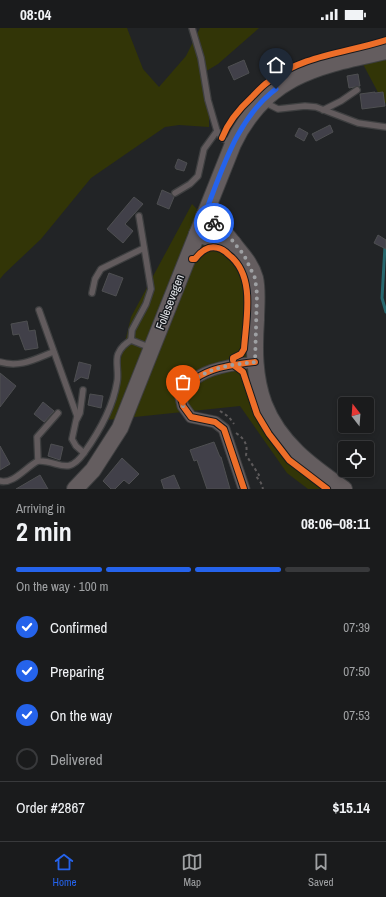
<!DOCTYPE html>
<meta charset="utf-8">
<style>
:root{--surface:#1a1b1c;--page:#272829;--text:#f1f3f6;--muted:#9fa1a3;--line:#38393b;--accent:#2563eb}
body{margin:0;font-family:"Archivo Narrow",sans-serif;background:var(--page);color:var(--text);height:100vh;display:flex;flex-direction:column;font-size:15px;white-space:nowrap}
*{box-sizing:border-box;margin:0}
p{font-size:13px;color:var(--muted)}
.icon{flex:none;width:22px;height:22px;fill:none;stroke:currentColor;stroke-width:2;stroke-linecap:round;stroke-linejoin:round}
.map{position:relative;height:461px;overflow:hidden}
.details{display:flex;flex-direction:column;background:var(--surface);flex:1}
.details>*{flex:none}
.needle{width:26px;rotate:343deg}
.tools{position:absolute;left:338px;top:369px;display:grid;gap:8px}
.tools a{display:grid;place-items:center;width:36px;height:36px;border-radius:4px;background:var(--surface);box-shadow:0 2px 6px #0003,0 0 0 1px var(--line);font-size:20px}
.pin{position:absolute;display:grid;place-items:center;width:34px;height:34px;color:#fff;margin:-41px -17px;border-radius:50% 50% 50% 0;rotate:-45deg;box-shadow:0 0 4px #0007}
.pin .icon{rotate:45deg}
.courier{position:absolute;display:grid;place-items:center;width:40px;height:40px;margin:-20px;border:3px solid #2563eb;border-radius:50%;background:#fff;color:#222;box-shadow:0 1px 5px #0007}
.head em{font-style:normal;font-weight:700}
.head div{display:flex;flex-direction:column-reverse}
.head{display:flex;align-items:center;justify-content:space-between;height:68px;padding:0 16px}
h1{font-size:26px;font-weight:700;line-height:30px}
.bar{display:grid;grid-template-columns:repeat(4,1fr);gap:6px 4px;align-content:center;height:48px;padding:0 16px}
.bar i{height:5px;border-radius:3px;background:var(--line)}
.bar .selected{background:var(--accent)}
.bar p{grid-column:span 4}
.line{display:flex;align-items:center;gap:10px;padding:0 16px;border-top:1px solid var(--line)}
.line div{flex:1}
ol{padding:0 16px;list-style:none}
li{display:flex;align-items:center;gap:12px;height:44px}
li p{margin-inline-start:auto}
li .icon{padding:4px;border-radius:50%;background:var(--accent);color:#fff;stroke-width:4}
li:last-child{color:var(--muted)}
li i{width:22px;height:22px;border:2px solid var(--line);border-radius:50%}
.status{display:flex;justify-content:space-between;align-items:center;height:28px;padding:0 20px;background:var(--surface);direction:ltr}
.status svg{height:11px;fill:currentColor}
.tabs{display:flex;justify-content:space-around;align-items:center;height:56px;border-top:1px solid var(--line);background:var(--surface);font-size:11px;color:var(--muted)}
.tabs a{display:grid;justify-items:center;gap:2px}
.tabs .selected{color:var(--accent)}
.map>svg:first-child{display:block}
</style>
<div class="status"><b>08:04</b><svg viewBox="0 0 49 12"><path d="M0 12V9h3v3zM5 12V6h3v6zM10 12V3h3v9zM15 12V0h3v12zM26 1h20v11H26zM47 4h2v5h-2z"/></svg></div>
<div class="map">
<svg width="386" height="461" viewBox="0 0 386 461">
<rect width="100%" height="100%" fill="#222426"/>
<g fill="#323507">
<path d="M 0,0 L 127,0 L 143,41 L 159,59 L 186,28 L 200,0 L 259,0 L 218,36 L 203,45 L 209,71 L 209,99 L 179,97 L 165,99 L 91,150 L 41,211 L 4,246 L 0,251 Z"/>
<path d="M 356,23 L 386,24 L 386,75 L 381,70 Z"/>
<path d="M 192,176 L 255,241 L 260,364 L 300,423 L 352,461 L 308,461 L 287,445 L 240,378 L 106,392 L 131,289 Z"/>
</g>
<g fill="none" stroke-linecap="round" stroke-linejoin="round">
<path stroke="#27666d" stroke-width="3" d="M 385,218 L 382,270 L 386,284"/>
</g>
<g fill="#414049" stroke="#4e4f51">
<path d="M 244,32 L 249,45 L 234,52 L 228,39 Z"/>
<path d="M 358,46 L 360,58 L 349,60 L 347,48 Z"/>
<path d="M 375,64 L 375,65 L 383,64 L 385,78 L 362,81 L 360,66 Z"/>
<path d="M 330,97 L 333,104 L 316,113 L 312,106 Z"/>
<path d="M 299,100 L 308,105 L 304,113 L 295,108 Z"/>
<path d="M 178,131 L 187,135 L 184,143 L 176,141 L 175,139 Z"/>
<path d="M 162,162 L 171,166 L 174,169 L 169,181 L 157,176 Z"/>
<path d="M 134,169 L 143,176 L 125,196 L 133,203 L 123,215 L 107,201 Z"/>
<path d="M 378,207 L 386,212 L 386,221 L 374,215 Z"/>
<path d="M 109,245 L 123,250 L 116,268 L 102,263 Z"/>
<path d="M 27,293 L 29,303 L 35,302 L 38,320 L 25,322 L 19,306 L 13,307 L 11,296 Z"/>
<path d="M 79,334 L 91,337 L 88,351 L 81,349 L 74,354 Z"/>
<path d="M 0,345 L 16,358 L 0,379 Z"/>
<path d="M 90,366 L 103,368 L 101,380 L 88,377 Z"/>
<path d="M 43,374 L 54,383 L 44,394 L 34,386 Z"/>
<path d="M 214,414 L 220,429 L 221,429 L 230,461 L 207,461 L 197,432 L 194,433 L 190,422 Z"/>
<path d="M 51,416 L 63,419 L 60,432 L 48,428 Z"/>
<path d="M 0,418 L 10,436 L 0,442 Z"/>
<path d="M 122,430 L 139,446 L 129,456 L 124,452 L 115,461 L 111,461 L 103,453 Z"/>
<path d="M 40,447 L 48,461 L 16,461 Z"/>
<path d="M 174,447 L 180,461 L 164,461 L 161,452 Z"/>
</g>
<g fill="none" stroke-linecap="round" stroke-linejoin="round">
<g stroke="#3e3f40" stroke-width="8">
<g id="lane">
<path d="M 192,0 L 201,30 L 208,72 L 217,103 L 222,110 L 231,115"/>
<path d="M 264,74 L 278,81 L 305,78 L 316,79 L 358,95 L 386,99"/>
<path d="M 323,82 L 341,73 L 357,62"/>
<path d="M 175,165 L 190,156 L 198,148 L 204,121 L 217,103"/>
<path d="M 92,265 L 95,251 L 101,241 L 144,220"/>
<path d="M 39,282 L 77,388 L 72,411 L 76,418 L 84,425 C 99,404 113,379 117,354 C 119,345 115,333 118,326 C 121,319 125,316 131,312 L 151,320"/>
<path d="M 131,312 L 132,302 L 146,276 L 151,261 L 139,188"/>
<path d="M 0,334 C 20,340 35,331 53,324"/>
<path d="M 58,385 L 37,409 L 38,433 C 59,432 67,449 84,425"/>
<path d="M 77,391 L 80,385 L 83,362"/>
<path d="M 0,453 C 13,457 27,438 38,433"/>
</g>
</g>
<g stroke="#3e3f40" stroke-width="13">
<path id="street" d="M 244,461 L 224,401 L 215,394 L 191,389 L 183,378 L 181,370 C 191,341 229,337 255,334"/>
</g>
<g stroke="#3e3f40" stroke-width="18">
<g id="secondary">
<path d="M 204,188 C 216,195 224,203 232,214 C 241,226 251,235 255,250 C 258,263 256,278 256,292 C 254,321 254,349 264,376 C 279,415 311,438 344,461"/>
<path d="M 197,206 L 224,215 L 233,215"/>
<path d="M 75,461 L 93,442 L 120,400 L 233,116 C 266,47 318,38 386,23"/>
</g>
</g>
<g stroke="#5d5a5b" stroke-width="2" stroke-dasharray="3 3" stroke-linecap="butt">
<path d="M 220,383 L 229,389 L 234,396"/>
<path d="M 236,405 C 245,411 248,417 246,427 L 259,447 L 256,448 L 261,455 L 263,461"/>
</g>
<use href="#lane" stroke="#625b5d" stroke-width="5.5"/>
<use href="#street" stroke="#625b5d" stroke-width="11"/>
<use href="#secondary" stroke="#645d5f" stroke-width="16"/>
<g stroke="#171a1e" stroke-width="8">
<g id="cycleway">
<path d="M 222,110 C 228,94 239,81 252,69 C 257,64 262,58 268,54 C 302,27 346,25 386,12"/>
<path d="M 192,231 L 195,231 C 201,223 208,217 218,220 C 223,221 226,224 229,227 C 256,248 246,291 244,321 L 241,326 L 233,330 L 233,332"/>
<path d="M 235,338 L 243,344 L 257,386 L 269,406 L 289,432 L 327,461"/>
<path d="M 244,461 L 224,401 L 215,394 L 191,389 L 183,378 L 181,370 C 191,341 229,337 255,334"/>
</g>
</g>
<use href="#cycleway" stroke="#ee6e29" stroke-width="6"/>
</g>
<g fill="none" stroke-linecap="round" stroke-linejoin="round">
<path stroke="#9ea0a3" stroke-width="4" stroke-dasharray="0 7.2" d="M 183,378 L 181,370 C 192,341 229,337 255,334 L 257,266 L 255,250 L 244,227 L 227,206 L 214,195"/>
<path stroke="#2563eb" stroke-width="5" d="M 214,195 L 204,188 C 222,143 236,91 276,61"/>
</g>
<g text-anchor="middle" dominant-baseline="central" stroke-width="3" stroke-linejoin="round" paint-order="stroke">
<g font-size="12" fill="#e1e3e7" stroke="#171a1e">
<text transform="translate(170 274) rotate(-69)">Follesevegen</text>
</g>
</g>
</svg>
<div class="tools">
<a><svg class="needle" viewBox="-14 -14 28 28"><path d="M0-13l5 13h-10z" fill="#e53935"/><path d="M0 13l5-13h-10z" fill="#9fa1a3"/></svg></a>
<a><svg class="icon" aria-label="locate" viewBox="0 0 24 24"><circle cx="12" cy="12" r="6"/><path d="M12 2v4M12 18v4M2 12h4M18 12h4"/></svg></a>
</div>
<div class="pin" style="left:183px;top:378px;background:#ea580c"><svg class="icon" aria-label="bag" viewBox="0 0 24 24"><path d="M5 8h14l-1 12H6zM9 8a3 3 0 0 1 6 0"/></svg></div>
<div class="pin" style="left:276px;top:61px;background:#1f2937"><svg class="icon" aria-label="home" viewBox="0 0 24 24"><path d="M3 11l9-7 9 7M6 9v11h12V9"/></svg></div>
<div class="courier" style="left:214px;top:195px"><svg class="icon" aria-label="bike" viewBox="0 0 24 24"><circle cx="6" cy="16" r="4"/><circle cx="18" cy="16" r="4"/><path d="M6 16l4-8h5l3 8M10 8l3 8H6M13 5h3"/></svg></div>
</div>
<section class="details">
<div class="head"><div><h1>2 min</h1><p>Arriving in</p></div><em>08:06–08:11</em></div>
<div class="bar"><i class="selected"></i><i class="selected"></i><i class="selected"></i><i></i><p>On the way · 100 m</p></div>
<ol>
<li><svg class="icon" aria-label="check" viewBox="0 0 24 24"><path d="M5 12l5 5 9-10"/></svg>Confirmed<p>07:39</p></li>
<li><svg class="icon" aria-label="check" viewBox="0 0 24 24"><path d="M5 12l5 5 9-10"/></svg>Preparing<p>07:50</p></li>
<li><svg class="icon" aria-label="check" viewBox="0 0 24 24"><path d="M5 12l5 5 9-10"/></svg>On the way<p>07:53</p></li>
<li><i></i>Delivered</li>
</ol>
<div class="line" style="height:52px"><div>Order #2867</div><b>$15.14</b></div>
</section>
<nav class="tabs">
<a class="selected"><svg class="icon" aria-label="home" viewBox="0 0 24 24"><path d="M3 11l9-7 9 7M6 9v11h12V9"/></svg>Home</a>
<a><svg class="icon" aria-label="map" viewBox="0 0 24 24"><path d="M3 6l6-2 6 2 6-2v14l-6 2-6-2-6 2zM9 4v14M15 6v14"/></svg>Map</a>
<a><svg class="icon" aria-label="saved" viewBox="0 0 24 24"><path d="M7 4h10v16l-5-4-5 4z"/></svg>Saved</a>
</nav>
